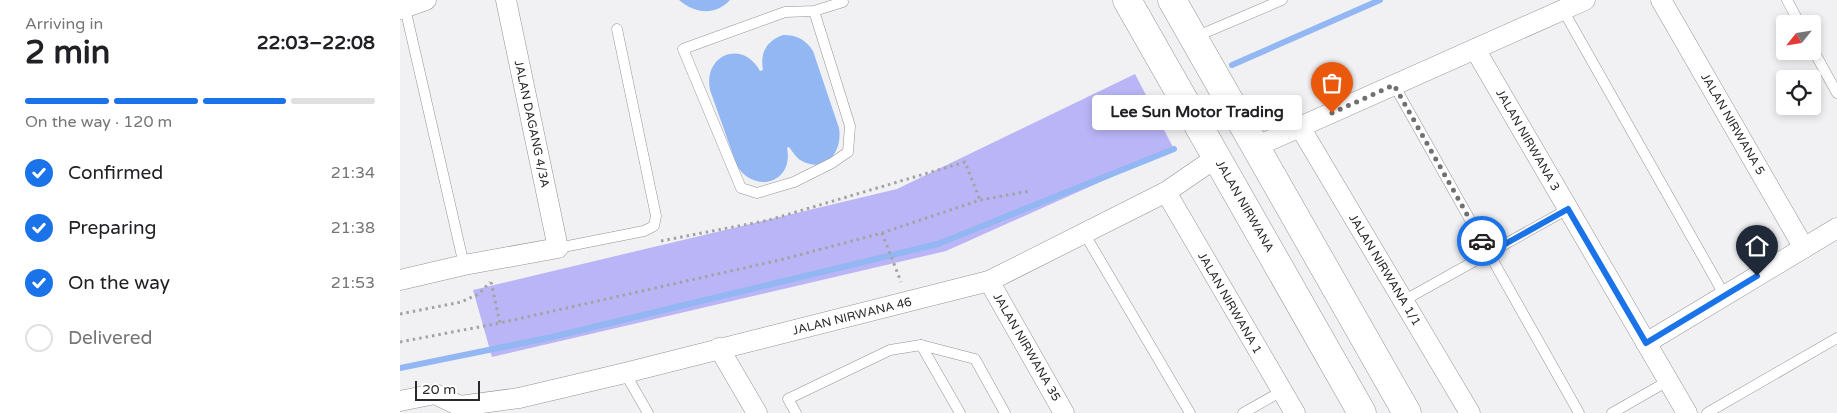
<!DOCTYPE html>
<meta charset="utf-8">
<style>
:root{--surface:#fff;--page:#f6f6f6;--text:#202124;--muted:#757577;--line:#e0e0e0;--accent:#1a73e8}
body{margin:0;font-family:"Varela Round",sans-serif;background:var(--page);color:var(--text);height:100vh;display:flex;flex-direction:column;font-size:19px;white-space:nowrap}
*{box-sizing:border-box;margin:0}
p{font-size:16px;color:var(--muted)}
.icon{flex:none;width:28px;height:28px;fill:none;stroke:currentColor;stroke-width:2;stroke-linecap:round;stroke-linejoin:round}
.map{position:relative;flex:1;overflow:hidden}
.side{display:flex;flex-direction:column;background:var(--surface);width:400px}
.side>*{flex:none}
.needle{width:32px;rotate:240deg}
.fabs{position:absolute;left:1376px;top:15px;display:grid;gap:10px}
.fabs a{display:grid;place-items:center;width:45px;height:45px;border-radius:5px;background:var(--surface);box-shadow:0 2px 8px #0003;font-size:25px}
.scale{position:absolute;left:15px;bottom:12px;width:65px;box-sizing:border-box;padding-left:5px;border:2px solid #2a2a2a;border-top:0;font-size:14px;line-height:18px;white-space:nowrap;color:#2a2a2a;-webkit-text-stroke:4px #fff;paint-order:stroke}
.pin{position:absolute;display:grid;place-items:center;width:42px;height:42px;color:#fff;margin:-51px -21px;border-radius:50% 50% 50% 0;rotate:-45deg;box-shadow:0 0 5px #0007}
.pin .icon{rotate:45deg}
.courier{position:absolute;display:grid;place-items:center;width:50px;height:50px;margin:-25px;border:4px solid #1a73e8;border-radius:50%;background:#fff;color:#222;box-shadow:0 1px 6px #0007}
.bubble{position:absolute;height:35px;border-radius:5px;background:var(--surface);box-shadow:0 2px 8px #0003;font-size:16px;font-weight:700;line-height:35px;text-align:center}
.overview em{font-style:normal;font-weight:700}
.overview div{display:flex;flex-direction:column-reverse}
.overview{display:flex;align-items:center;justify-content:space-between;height:85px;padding:0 25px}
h1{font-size:32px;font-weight:700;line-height:38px}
.bar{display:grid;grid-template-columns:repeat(4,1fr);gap:8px 5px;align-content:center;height:60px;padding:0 25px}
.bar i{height:6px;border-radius:4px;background:var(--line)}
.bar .current{background:var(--accent)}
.bar p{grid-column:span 4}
ol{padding:0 25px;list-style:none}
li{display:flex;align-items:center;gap:15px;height:55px}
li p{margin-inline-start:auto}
li .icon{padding:5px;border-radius:50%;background:var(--accent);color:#fff;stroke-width:4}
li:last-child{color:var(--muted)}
li i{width:28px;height:28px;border:2px solid var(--line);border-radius:50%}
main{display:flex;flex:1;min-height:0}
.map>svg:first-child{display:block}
</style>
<main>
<section class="side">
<div class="overview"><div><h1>2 min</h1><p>Arriving in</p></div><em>22:03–22:08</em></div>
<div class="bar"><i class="current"></i><i class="current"></i><i class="current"></i><i></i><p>On the way · 120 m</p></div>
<ol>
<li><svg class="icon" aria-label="check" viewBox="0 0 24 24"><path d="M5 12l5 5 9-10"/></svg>Confirmed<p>21:34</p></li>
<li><svg class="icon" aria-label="check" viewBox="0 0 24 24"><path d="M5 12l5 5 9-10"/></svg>Preparing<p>21:38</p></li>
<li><svg class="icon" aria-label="check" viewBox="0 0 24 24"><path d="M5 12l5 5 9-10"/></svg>On the way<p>21:53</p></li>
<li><i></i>Delivered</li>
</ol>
</section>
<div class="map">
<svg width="1437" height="413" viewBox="0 0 1437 413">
<rect width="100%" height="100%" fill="#f1f1f3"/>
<path fill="#bab5f6" d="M 735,74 L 774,149 L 546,251 L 92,357 L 73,290 L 497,189 Z"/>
<g fill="#92b7f3">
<path d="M 279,0 L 330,0 C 315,16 295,14 279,0 Z"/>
<path d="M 383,35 C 397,35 405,39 413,51 L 439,128 C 443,151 426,174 402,161 C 396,158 393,152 389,147 L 387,148 C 394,182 356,195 337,166 L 310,90 C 303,54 343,39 360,71 L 363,70 C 360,53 366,41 383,35 Z"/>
</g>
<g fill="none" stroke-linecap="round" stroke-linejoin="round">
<g stroke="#92b7f3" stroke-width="6">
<path d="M 832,65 L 980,0"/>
<path d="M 0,368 L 152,337 L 538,244 L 774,149"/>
</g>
<g stroke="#949496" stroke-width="11">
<g id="lane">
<path d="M 1387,0 L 1400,24"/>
<path d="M 5,8 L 64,265"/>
<path d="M 1163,10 L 1325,296"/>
<path d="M 414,11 L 450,126 L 448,152 L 432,163 L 394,182 L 357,193 L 341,188 L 283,49 L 385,12 L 414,11 L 443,2 L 442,0"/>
<path d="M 795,37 L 882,0"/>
<path d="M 1412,48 L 1437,93"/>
<path d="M 994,85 L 1179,413"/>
<path d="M 684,233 L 790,413"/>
<path d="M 158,248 L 244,231 L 254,226 L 256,216 L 217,29"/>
<path d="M 1003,301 L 1168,209"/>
<path d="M 521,345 L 560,413"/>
<path d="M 225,373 L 248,413"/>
<path d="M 396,413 L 388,399 L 490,350 L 521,345 L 575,359 L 605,413"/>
<path d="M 843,413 L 882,391"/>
<path d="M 1212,413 L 1268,381"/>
<path d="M 1307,413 L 1437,338"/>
</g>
</g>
<g stroke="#949496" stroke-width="21">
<g id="street">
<path d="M 1261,0 L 1404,248"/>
<path d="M 0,9 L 26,0"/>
<path d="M 1075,49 L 1287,413"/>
<path d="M 900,127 L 1070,413"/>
<path d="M 855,147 L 1185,0"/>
<path d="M 766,192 L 895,413"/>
<path d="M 0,280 L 64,265 L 158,248 L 106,0"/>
<path d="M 589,281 L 664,413"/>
<path d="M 1246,343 L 1437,228"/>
<path d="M 319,348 L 357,413"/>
<path d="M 0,401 L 35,394 L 60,406"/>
<path d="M 60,406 L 119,398 L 225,373 L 589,281 L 766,192 L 817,157"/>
</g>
</g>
<g stroke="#949496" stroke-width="29">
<g id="secondary">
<path d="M 727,0 L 962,413"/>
<path d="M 772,0 L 1007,413"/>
</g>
</g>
<g stroke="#a3a3a4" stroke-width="3" stroke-dasharray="2.5 4" stroke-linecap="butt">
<path d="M 482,233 L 501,282"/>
<path d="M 261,241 L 369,220 L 565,162 L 580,200"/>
<path d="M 91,282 L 100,323"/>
<path d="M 0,314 L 61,302 L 79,294 L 90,282"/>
<path d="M 0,342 L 100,323 L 384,259 L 482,233 L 580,200 L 630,191"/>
</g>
<use href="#lane" stroke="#fff" stroke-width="10"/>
<use href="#street" stroke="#fff" stroke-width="20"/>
<use href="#secondary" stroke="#fff" stroke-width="28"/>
</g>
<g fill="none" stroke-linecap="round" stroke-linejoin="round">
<path stroke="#707070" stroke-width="5" stroke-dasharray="0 9" d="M 932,113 L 994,85 L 1082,241"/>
<path stroke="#1a73e8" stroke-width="6" d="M 1082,241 L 1089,253 L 1168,209 L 1246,343 L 1357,276"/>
</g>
<g text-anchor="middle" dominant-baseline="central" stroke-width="4" stroke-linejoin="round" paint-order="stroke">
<g font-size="12" fill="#2a2a2a" stroke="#fff">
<text transform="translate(132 124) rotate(78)">JALAN DAGANG 4/3A</text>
<text transform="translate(1333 124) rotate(60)">JALAN NIRWANA 5</text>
<text transform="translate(1128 140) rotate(60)">JALAN NIRWANA 3</text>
<text transform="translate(845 206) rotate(60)">JALAN NIRWANA</text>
<text transform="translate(985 270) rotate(59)">JALAN NIRWANA 1/1</text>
<text transform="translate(830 303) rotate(60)">JALAN NIRWANA 1</text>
<text transform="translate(452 316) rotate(-14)">JALAN NIRWANA 46</text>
<text transform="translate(627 347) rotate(60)">JALAN NIRWANA 35</text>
</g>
</g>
</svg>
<div class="fabs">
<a><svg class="needle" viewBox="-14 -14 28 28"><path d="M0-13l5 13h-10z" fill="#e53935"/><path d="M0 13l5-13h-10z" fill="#757577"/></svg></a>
<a><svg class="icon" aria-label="locate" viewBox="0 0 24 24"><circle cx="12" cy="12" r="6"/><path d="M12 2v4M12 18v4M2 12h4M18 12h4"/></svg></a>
</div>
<div class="scale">20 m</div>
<div class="pin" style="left:932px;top:113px;background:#ea580c"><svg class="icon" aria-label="bag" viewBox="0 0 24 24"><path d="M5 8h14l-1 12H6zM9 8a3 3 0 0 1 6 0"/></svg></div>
<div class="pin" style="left:1357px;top:276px;background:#1f2937"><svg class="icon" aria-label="home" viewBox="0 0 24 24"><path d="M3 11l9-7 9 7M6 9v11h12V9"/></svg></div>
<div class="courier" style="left:1082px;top:241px"><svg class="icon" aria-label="car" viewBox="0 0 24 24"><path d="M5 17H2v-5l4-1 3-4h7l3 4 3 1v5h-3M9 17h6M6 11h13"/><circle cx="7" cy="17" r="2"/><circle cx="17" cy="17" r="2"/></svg></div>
<div class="bubble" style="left:692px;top:95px;width:210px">Lee Sun Motor Trading</div>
</div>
</main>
